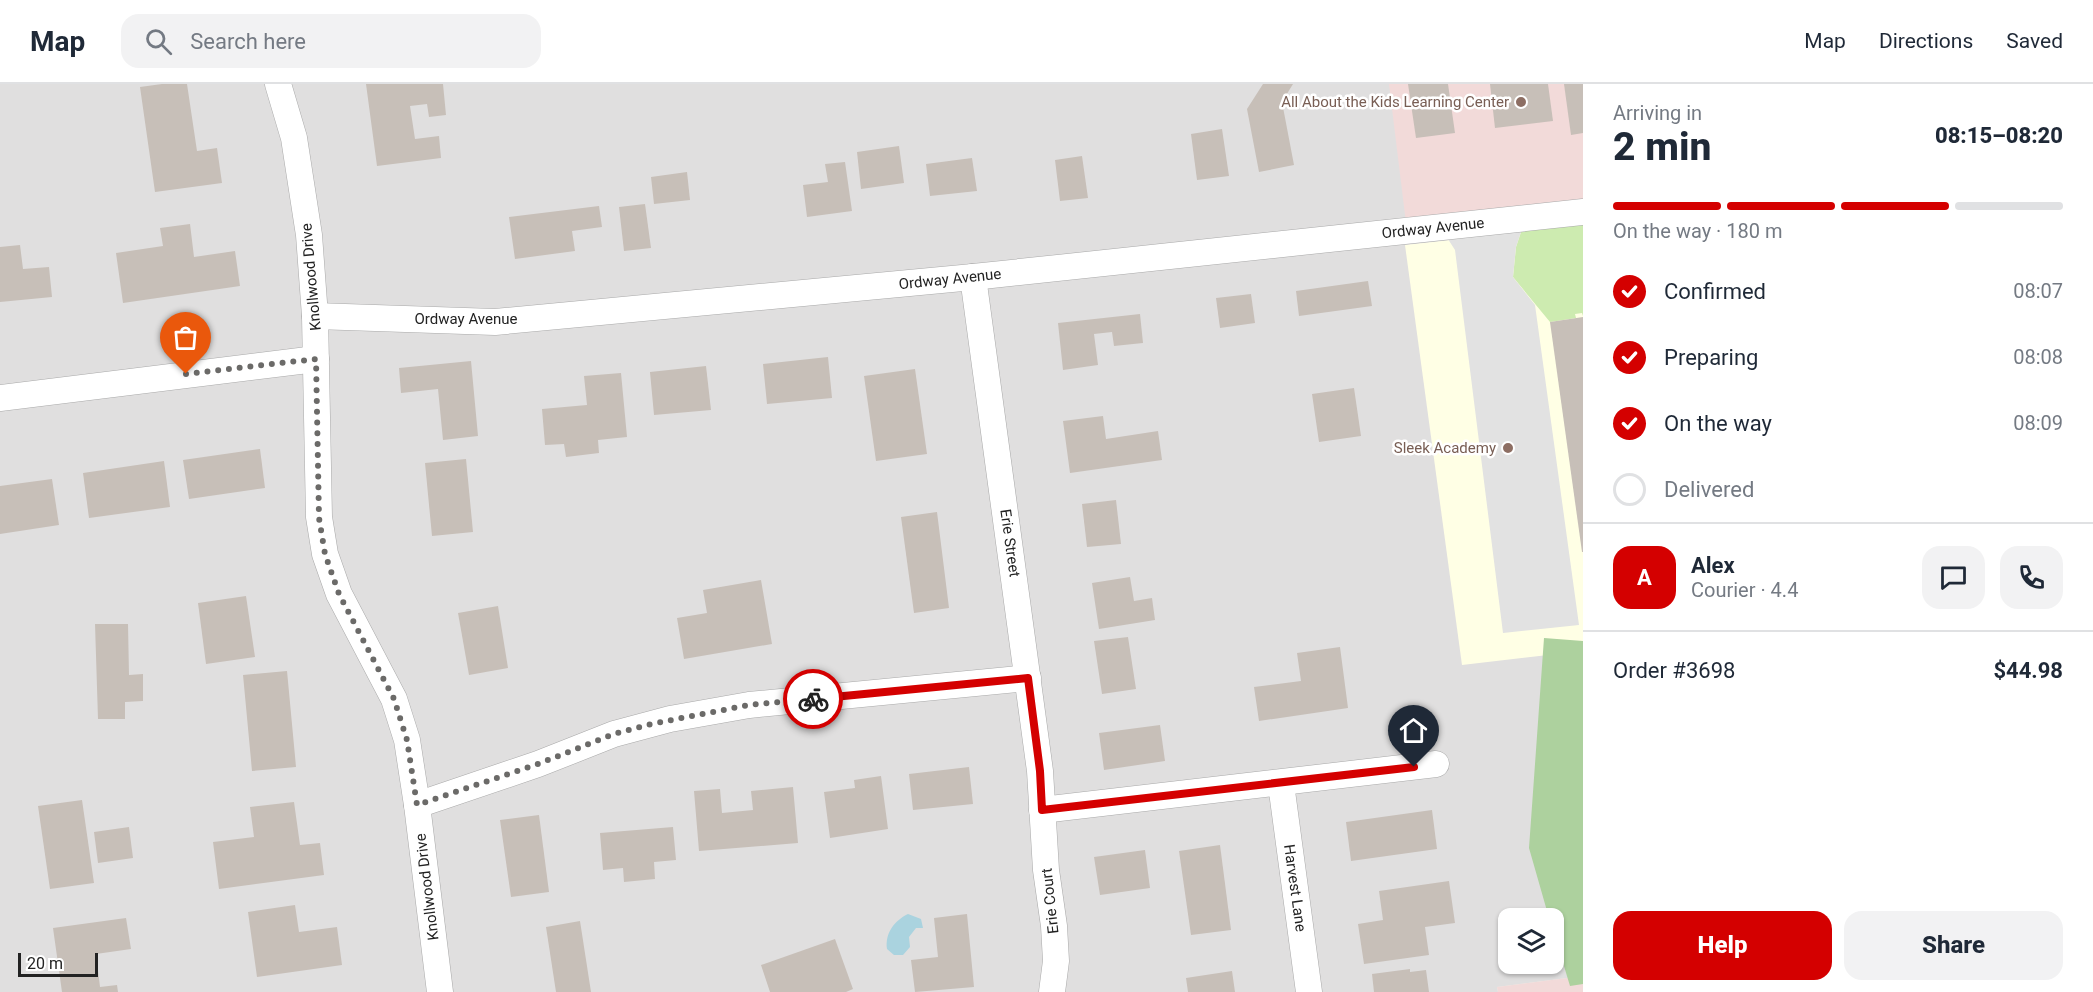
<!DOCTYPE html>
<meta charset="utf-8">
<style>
:root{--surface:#fff;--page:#f2f2f3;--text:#1f2937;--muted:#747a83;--line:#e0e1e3;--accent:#d40000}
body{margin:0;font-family:Roboto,sans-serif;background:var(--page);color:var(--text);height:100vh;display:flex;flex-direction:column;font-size:22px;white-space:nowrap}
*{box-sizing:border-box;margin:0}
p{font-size:20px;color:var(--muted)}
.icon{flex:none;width:33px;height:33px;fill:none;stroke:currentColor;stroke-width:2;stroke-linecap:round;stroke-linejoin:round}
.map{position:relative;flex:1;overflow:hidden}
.sheet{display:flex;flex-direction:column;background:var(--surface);width:510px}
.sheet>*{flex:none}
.controls{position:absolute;left:1498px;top:824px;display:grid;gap:12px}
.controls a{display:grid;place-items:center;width:66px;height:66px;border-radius:12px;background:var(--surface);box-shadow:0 2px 4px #0004;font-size:30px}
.scale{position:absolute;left:18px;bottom:15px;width:80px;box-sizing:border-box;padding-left:6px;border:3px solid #222;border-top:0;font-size:16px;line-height:21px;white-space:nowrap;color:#222;-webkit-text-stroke:4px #fff;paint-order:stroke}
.pin{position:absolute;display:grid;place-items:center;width:51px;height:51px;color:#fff;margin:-62px -26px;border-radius:50% 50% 50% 0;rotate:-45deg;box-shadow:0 0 6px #0007}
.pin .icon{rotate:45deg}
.courier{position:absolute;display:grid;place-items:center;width:60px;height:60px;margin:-30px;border:4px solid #d40000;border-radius:50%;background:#fff;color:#222;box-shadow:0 2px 8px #0007}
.headline em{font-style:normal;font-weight:800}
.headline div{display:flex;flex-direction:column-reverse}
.headline{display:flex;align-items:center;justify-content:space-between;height:102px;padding:0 30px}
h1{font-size:39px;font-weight:800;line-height:45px}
.bar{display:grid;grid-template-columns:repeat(4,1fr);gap:9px 6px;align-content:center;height:72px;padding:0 30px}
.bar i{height:8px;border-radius:4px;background:var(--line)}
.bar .active{background:var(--accent)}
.bar p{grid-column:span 4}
.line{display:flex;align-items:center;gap:15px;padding:0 30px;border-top:2px solid var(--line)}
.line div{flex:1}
.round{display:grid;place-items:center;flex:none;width:63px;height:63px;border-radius:18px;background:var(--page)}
ol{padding:0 30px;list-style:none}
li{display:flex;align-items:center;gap:18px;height:66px}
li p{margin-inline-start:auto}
li .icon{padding:6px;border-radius:50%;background:var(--accent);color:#fff;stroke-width:4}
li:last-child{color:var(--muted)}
li i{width:33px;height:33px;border:3px solid var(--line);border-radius:50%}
.button{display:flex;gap:12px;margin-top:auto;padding:12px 30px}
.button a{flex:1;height:69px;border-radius:18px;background:var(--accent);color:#fff;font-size:24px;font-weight:800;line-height:69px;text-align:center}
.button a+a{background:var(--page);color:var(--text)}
header{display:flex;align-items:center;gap:36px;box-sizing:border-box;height:84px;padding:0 30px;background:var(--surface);border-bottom:2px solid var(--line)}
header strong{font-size:28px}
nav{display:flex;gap:33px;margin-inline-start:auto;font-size:21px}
.search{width:420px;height:54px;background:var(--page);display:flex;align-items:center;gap:15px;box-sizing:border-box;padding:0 21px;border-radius:18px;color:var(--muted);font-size:22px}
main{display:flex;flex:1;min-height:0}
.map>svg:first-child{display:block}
</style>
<header>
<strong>Map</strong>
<div class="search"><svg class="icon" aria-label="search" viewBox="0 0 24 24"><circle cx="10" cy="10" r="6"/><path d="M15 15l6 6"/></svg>Search here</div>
<nav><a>Map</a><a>Directions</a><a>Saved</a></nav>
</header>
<main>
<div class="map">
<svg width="1583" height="908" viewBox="0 0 1583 908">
<rect width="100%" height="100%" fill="#f2efe9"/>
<path fill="#e0dfdf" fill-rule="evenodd" d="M 0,0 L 1583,0 L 1583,892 L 1497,903 L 1498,908 L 0,908 ZM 1509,834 L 1554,834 L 1554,879 L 1509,879 Z"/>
<g fill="#f2dad9">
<path d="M 1389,0 L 1583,0 L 1583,128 L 1407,147 Z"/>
<path d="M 1583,892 L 1583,908 L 1498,908 L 1497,903 Z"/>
</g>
<path fill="#ffffe5" d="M 1583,142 L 1583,567 L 1462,581 L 1405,161 Z"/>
<path fill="#cdebb0" d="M 1583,137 L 1583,232 L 1582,229 L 1575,230 L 1576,234 L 1550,238 L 1513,193 L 1516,163 L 1522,145 Z"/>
<path fill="#add19e" d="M 1544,554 L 1583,557 L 1583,900 L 1570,902 L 1554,849 L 1554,834 L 1549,834 L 1529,764 Z"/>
<path fill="#e2e2e2" d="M 1522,145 L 1516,163 L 1513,193 L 1535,221 L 1579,541 L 1503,549 L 1455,166 L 1446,152 Z"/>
<path fill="#aad3df" d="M 908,830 L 921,835 L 923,844 L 916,844 L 909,853 L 910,863 L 903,871 L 894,871 L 887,865 C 885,849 894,837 908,830 Z"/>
<g fill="#c7bfb8">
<path d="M 162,0 L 187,0 L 197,67 L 217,64 L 222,99 L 155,108 L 140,3 Z"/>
<path d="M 366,0 L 443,0 L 446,31 L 429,33 L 427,20 L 410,22 L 415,55 L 439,52 L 441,74 L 377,82 Z"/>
<path d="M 1263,0 L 1293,0 L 1282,18 L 1294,81 L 1259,88 L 1247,25 Z"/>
<path d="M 1408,0 L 1448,0 L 1455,49 L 1416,54 Z"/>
<path d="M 1490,0 L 1548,0 L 1553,37 L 1495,44 Z"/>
<path d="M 1564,0 L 1583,0 L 1583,49 L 1571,51 Z"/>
<path d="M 1222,45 L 1229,92 L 1197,96 L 1191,50 Z"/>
<path d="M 899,62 L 904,99 L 861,105 L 857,68 Z"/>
<path d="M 1082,72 L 1088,114 L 1060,117 L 1055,76 Z"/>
<path d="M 972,74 L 977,107 L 930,112 L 926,80 Z"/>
<path d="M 845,78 L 852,127 L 807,133 L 803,101 L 828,98 L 825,80 Z"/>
<path d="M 687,88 L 690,116 L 654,120 L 651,93 Z"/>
<path d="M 645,120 L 651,164 L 624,167 L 619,123 Z"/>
<path d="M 599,122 L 602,143 L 572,147 L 575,167 L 515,175 L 509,133 Z"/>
<path d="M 190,140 L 194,173 L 235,167 L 240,202 L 123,219 L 116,169 L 163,162 L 160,144 Z"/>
<path d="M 20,161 L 23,185 L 49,183 L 52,213 L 0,218 L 0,163 Z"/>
<path d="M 1368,197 L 1372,222 L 1299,232 L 1296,207 Z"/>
<path d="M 1251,210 L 1255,239 L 1220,244 L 1216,214 Z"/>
<path d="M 1140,230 L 1143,259 L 1114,262 L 1112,248 L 1094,250 L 1098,281 L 1063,286 L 1058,239 Z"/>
<path d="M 1583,233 L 1583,468 L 1582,468 L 1550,238 Z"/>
<path d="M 828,273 L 832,314 L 767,320 L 763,280 Z"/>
<path d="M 471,277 L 478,352 L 443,356 L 438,305 L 401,309 L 399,284 Z"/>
<path d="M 706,282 L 711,326 L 654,331 L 650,288 Z"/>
<path d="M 915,285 L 927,370 L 876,377 L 864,292 Z"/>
<path d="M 621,289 L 627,353 L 598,356 L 599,369 L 566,373 L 564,360 L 545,361 L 542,325 L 587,321 L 584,292 Z"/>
<path d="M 1354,304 L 1361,352 L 1319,358 L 1312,310 Z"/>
<path d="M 1103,332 L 1106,355 L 1158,347 L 1162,376 L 1070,389 L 1063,337 Z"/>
<path d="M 260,365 L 265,404 L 189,415 L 183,376 Z"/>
<path d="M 466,375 L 473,448 L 432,452 L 425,379 Z"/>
<path d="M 164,377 L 170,423 L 89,434 L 83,389 Z"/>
<path d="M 52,395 L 59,441 L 0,450 L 0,402 Z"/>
<path d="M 1116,416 L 1121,460 L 1087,463 L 1082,420 Z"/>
<path d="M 937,428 L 949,524 L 914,529 L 901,433 Z"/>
<path d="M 1130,493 L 1134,517 L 1152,514 L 1155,536 L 1099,545 L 1092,499 Z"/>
<path d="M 761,496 L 772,560 L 684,575 L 677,534 L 707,529 L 703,506 Z"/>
<path d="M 246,512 L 255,573 L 206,580 L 198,519 Z"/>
<path d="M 498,522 L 508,584 L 469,591 L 458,529 Z"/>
<path d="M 95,540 L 128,540 L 129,591 L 143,590 L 143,617 L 125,618 L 125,635 L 98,635 Z"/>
<path d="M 1128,553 L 1136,605 L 1102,610 L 1094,557 Z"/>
<path d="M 1340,563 L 1348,624 L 1259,637 L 1254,603 L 1301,597 L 1297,569 Z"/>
<path d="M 287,587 L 296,683 L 252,687 L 243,591 Z"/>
<path d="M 1160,641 L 1165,677 L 1104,686 L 1099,649 Z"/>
<path d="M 969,683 L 973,720 L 913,726 L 909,690 Z"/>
<path d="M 881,692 L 888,745 L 830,754 L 824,708 L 855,704 L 854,696 Z"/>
<path d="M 793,703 L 798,759 L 699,767 L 694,707 L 720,705 L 722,729 L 753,726 L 751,707 Z"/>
<path d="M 82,716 L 94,799 L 50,805 L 38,722 Z"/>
<path d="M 294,718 L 300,761 L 320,759 L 324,791 L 219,805 L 213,758 L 254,753 L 250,723 Z"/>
<path d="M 1432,726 L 1437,765 L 1351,777 L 1346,738 Z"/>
<path d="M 539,731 L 549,808 L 511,813 L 500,736 Z"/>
<path d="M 129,743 L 133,774 L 98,779 L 94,748 Z"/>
<path d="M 673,743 L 676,776 L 654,778 L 655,795 L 624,798 L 623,784 L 603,786 L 600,749 Z"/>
<path d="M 1220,761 L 1231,846 L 1191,851 L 1179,767 Z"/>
<path d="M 1145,766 L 1150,804 L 1100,811 L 1094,773 Z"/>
<path d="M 1449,797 L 1455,839 L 1425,843 L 1429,871 L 1364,880 L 1358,840 L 1383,836 L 1379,807 Z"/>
<path d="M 295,821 L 299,848 L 337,843 L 342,881 L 257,893 L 248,828 Z"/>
<path d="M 967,830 L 974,903 L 915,908 L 911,876 L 938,873 L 934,834 Z"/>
<path d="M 126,834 L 131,865 L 96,870 L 100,903 L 117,901 L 118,908 L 62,908 L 53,844 Z"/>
<path d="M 580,837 L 591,908 L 556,908 L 546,843 Z"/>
<path d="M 835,855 L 853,905 L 846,908 L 770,908 L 761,881 Z"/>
<path d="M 1410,885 L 1410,888 L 1426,886 L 1429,908 L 1374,908 L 1372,890 Z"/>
<path d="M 1232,887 L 1235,908 L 1188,908 L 1186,894 Z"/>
</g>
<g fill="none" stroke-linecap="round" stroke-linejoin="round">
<g stroke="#a9a9a9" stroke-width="27">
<g id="street">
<path d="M 278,0 L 294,54 L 309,151 L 315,232 L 319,433 L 325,470 L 339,510 L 394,615 L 407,656 L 417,721 L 440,908"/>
<path d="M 973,193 L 1040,687 L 1046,786 L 1054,842 L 1056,877 L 1052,908"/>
<path d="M 315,232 L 495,238 L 973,193 L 1583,128"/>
<path d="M 0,314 L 316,275"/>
<path d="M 1281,700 L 1309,908"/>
<path d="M 417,721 L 538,680 L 614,650 L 670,635 L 749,621 L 1028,594"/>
<path d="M 1042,726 L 1436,680"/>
</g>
</g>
<use href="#street" stroke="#fff" stroke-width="26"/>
</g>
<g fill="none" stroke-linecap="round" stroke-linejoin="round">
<path stroke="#6b6a68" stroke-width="6" stroke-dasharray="0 10.8" d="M 186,290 L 316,275 L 319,434 L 325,470 L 339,510 L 394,615 L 407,656 L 417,721 L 538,680 L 614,650 L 651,640 L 749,621 L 813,615"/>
<path stroke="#d40000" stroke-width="8" d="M 813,615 L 1028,594 L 1040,687 L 1042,726 L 1414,683"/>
</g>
<g fill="#8d6e63" stroke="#fff" stroke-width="2">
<circle cx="1521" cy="18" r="6"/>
<circle cx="1508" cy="364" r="6"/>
</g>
<g text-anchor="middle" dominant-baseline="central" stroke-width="5" stroke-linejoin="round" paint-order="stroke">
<g font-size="15" fill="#785e54" stroke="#fff" text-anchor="end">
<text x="1509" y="18">All About the Kids Learning Center</text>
<text x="1496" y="364">Sleek Academy</text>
</g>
<g font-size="15" fill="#222" stroke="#fff">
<text transform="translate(1433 144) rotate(-6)">Ordway Avenue</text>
<text transform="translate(311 193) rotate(-95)">Knollwood Drive</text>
<text transform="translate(950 195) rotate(-6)">Ordway Avenue</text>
<text x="466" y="235">Ordway Avenue</text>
<text transform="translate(1010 459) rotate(82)">Erie Street</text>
<text transform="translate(427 803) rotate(-97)">Knollwood Drive</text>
<text transform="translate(1295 804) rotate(82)">Harvest Lane</text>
<text transform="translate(1050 817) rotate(-96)">Erie Court</text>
</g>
</g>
</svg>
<div class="controls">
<a><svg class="icon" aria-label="layers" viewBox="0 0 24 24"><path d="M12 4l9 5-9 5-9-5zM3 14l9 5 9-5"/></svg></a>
</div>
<div class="scale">20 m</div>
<div class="pin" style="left:186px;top:290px;background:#ea580c"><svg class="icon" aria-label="bag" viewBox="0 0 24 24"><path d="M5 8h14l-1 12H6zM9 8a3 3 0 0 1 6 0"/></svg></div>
<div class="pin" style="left:1414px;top:683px;background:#1f2937"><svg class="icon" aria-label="home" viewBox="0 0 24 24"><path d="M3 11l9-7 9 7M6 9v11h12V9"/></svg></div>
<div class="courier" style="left:813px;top:615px"><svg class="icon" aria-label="bike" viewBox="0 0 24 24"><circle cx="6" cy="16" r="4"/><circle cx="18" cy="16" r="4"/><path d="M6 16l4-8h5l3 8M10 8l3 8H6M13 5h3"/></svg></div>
</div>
<section class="sheet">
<div class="headline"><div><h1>2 min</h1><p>Arriving in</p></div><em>08:15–08:20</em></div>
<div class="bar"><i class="active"></i><i class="active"></i><i class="active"></i><i></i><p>On the way · 180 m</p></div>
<ol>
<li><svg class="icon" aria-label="check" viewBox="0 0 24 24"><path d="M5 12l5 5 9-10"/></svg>Confirmed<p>08:07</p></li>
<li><svg class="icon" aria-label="check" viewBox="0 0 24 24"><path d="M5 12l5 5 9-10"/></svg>Preparing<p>08:08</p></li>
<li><svg class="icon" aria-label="check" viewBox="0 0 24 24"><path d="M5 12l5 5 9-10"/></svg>On the way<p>08:09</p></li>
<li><i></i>Delivered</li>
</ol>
<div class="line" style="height:108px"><b class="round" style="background:var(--accent);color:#fff">A</b><div><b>Alex</b><p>Courier · 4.4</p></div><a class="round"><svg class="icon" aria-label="chat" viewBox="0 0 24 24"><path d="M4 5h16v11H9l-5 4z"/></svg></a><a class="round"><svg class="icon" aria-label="phone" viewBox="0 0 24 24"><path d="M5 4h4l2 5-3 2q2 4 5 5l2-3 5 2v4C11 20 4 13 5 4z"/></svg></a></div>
<div class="line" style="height:78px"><div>Order #3698</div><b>$44.98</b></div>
<div class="button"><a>Help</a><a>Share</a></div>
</section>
</main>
